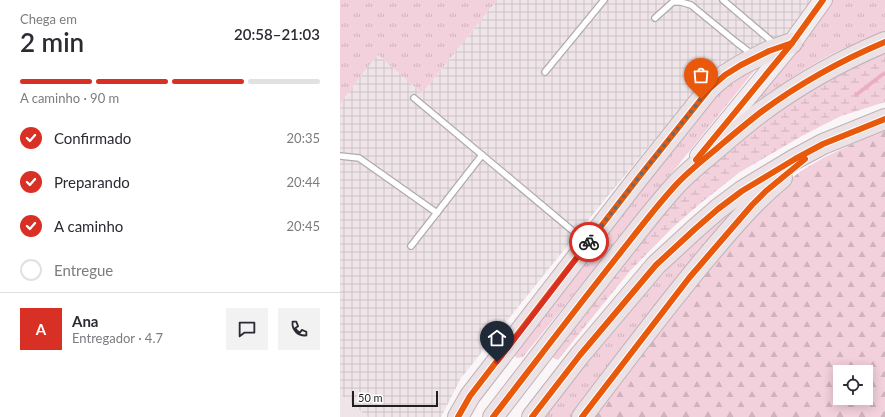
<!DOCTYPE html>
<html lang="pt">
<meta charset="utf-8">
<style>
:root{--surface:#fff;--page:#f2f2f3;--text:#2b2b33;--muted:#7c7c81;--line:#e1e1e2;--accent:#d93025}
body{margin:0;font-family:Lato,sans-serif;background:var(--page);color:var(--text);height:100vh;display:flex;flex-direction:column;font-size:15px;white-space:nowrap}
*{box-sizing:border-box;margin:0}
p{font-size:13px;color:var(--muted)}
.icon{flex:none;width:22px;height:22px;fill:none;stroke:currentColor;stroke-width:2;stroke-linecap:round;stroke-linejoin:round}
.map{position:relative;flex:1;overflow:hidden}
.drawer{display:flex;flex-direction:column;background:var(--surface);width:340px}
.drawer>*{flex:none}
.controls{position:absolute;left:493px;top:365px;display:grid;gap:8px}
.controls a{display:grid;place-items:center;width:40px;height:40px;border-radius:0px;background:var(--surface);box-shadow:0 2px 10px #0003;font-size:20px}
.scale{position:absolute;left:12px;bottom:10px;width:86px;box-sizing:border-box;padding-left:4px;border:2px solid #211e1f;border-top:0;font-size:11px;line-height:14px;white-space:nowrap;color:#211e1f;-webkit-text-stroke:3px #fff;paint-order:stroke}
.pin{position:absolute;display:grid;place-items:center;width:34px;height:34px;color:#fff;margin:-41px -17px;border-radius:50% 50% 50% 0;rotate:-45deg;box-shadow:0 0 4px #0007}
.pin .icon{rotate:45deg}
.courier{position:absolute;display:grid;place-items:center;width:40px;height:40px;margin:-20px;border:3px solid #d93025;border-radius:50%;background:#fff;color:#222;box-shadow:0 1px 5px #0007}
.summary em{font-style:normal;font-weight:600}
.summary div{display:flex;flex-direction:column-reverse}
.summary{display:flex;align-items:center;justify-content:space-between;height:68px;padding:0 20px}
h1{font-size:26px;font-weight:600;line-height:30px}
.bar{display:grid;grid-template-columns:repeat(4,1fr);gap:6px 4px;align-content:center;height:48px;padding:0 20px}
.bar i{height:5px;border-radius:3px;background:var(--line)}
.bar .selected{background:var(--accent)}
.bar p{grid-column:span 4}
.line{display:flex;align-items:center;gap:10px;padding:0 20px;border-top:1px solid var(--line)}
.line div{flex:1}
.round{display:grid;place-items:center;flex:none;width:42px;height:42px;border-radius:0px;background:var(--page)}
ol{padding:0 20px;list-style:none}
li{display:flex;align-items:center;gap:12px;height:44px}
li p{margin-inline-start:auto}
li .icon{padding:4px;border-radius:50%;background:var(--accent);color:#fff;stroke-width:4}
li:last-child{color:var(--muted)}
li i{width:22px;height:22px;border:2px solid var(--line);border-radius:50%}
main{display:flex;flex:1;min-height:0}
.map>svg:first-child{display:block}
</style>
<main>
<section class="drawer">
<div class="summary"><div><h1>2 min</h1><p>Chega em</p></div><em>20:58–21:03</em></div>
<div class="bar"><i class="selected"></i><i class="selected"></i><i class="selected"></i><i></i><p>A caminho · 90 m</p></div>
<ol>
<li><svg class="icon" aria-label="check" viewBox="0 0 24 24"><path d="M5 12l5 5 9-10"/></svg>Confirmado<p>20:35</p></li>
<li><svg class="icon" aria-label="check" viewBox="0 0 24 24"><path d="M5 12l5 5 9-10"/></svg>Preparando<p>20:44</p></li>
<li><svg class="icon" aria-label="check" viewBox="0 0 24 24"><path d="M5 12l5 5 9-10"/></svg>A caminho<p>20:45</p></li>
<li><i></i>Entregue</li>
</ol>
<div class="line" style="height:72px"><b class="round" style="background:var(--accent);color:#fff">A</b><div><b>Ana</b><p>Entregador · 4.7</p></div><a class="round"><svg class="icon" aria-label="chat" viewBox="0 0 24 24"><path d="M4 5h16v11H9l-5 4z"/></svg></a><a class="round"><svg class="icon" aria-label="phone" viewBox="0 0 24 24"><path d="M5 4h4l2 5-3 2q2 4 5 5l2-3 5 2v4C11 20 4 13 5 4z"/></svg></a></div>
</section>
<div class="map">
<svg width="545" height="417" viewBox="0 0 545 417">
<defs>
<pattern id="industrial-grid" width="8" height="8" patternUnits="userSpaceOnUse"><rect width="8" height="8" fill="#efe4e8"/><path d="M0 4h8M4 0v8" fill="none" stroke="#cdc3c7"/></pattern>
<pattern id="grass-tufts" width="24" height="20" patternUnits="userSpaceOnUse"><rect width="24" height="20" fill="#f2d0dc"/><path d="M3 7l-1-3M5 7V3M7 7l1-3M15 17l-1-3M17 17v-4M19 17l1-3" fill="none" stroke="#cfb2bc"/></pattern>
<pattern id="forest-firs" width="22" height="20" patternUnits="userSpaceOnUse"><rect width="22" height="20" fill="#f2d0dc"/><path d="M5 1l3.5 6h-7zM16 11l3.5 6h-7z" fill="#cfb2bc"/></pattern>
<pattern id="wetland-marsh" width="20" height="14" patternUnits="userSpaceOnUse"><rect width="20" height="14" fill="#f2d0dc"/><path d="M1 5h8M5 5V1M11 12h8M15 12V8" fill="none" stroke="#cfb2bc"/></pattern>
</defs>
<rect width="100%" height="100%" fill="#faf5f7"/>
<path fill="#efe4e8" d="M 0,394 L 28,417 L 0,417 Z"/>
<path fill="url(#industrial-grid)" d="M 157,0 L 531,0 L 358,87 L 244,225 L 121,378 L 101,417 L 28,417 L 0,394 L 0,104 L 25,70 L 38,55 L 82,93 Z"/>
<g fill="url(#grass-tufts)">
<path d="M 0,0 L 157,0 L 82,93 L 38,55 L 25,70 L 0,104 Z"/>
<path d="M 489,0 L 545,0 L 545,32 C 527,39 508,46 490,55 C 461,70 434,90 406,108 Z"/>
<path d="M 419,65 L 183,357 L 177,358 L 173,354 L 378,91 Z"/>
<path d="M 400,204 L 232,417 L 204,417 L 292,307 L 321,275 L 373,224 Z"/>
</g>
<path fill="url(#forest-firs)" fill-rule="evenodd" d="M 542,130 L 545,130 L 545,417 L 253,417 L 422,202 L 461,171 L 485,157 ZM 500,372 L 526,372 L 526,398 L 500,398 Z"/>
<path fill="url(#wetland-marsh)" d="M 545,49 L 545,102 L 501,116 L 483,125 L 460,137 L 400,172 L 362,202 L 333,227 L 289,272 L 218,360 L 210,356 L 354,177 L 456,94 Z"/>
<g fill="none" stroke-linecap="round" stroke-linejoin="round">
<path stroke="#edacc4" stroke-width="3.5" d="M 516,95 L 543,74 L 545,74"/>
<g stroke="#afabac" stroke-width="8">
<g id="lane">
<path d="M 383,0 L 436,45"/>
<path d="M 315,18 L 333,2 L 341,2 L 351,5 L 396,42 L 413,55"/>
<path d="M 205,72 L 264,0"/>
<path d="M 74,98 L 246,242"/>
<path d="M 0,156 L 19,158 L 97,213"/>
<path d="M 71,246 L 142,155"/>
</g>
</g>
<g stroke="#beb2b7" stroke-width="20">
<path id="primary" d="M 359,156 L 452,43 L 483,0"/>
</g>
<g stroke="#beb2b7" stroke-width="22">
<g id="highway">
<path d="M 118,417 L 130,396 L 299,177 L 370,88 L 385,75 L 401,65 L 429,51 L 452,43"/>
<path d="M 153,417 C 194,364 235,310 277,257 C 296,233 314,209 334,187 C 348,171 366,158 382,144 C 395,133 408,122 421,112 C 459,84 502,60 545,42"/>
<path d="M 192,417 L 240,355 L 316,265 L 355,229 L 378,209 L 402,191 L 455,159 L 483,144 L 545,119"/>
<path d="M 242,417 C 284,362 326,305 371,252 C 393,226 415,200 442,178"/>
</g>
</g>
<use href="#lane" stroke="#fefefe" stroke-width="5.5"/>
<use href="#primary" stroke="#f3ecef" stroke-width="18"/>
<use href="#highway" stroke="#ece1e5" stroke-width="20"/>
<g stroke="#fff" stroke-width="8">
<g id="cycleway">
<path d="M 356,160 L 452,43 L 483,0"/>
<path d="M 118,417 L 130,396 L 299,177 L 370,88 L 385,75 L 401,65 L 429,51 L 452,43"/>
<path d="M 153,417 C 194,364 235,310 277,257 C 296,233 314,209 334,187 C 348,171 366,158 382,144 C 395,133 408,122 421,112 C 459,84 502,60 545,42"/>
<path d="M 192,417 L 240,355 L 316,265 L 355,229 L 378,209 L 402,191 L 455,159 L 483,144 L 545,119"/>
<path d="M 242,417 L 349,278 L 412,205 L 426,191 L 465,159"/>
</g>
</g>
<use href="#cycleway" stroke="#e8590c" stroke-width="6"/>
</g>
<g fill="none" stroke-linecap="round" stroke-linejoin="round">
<path stroke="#6d696b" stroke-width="4" stroke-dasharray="0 7.2" d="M 249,242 L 299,177 L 361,99"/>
<path stroke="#d93025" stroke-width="5" d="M 157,362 L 249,242"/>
</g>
</svg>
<div class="controls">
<a><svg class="icon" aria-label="locate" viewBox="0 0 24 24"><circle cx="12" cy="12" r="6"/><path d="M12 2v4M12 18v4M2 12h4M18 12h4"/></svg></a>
</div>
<div class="scale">50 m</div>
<div class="pin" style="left:361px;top:99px;background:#ea580c"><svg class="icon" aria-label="bag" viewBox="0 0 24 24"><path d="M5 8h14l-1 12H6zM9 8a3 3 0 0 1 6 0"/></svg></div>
<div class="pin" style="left:157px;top:362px;background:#1f2937"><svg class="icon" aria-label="home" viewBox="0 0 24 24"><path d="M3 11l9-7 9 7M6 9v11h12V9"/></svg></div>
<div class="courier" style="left:249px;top:242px"><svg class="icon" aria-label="bike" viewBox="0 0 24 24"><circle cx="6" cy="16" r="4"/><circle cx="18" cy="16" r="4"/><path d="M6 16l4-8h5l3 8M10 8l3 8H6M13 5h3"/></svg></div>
</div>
</main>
